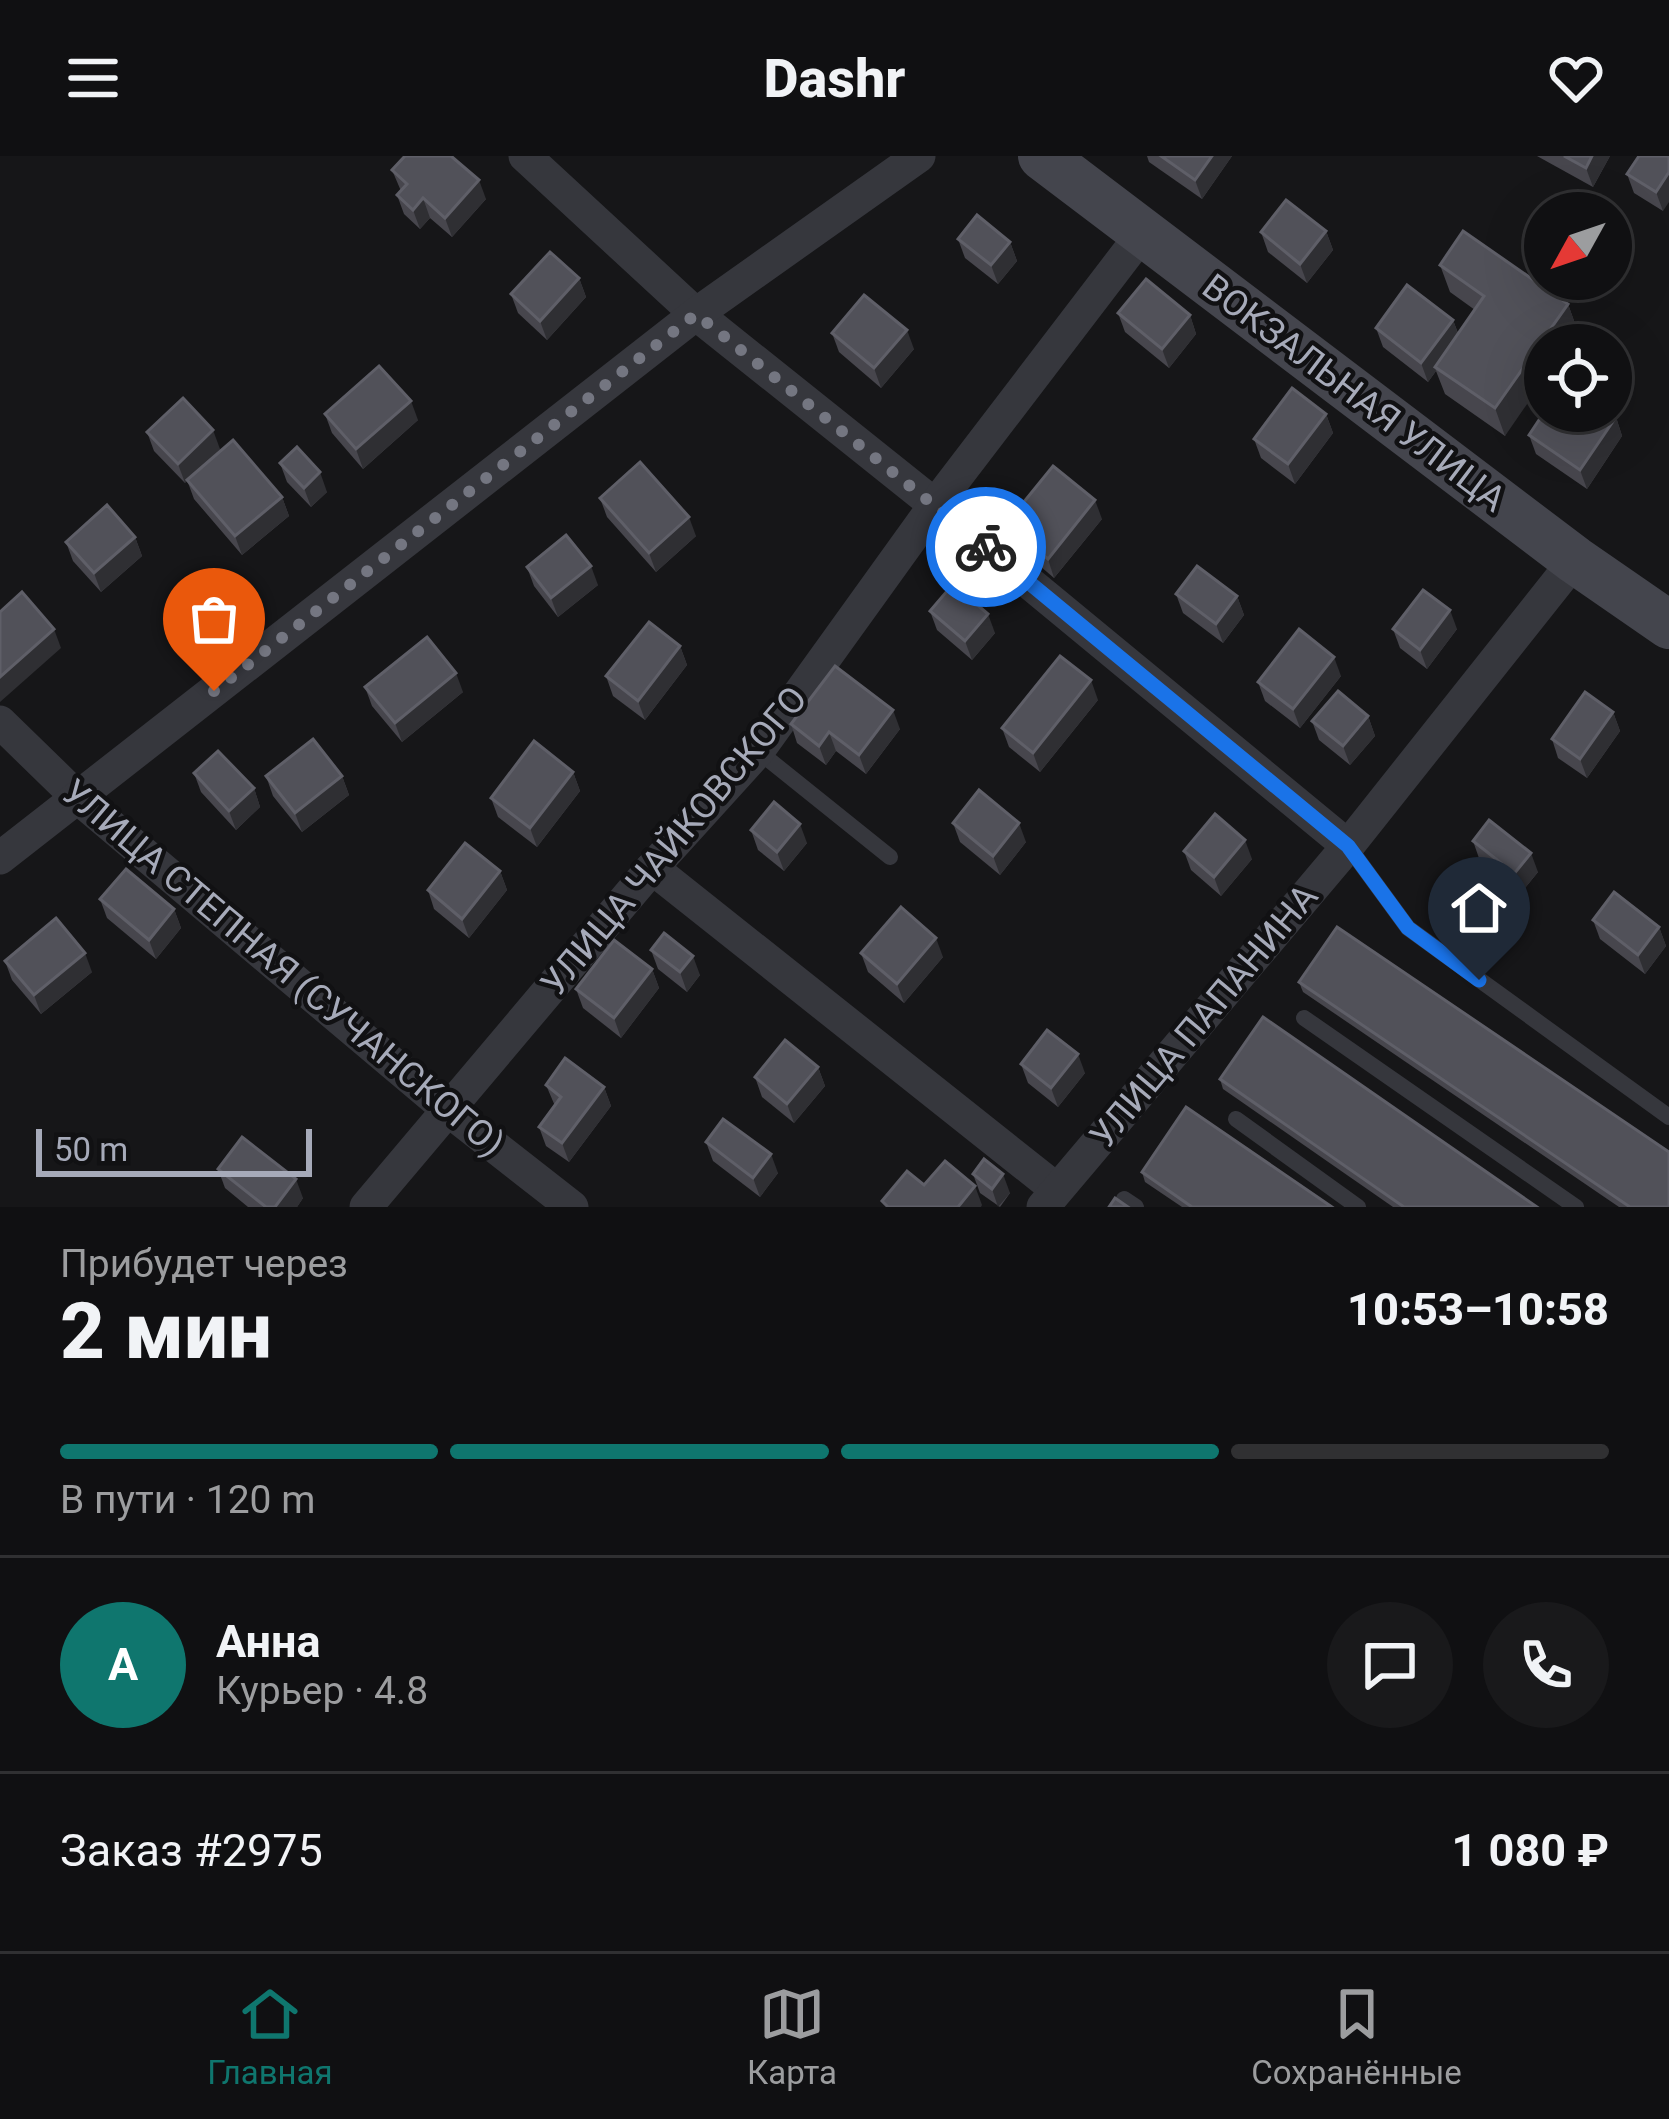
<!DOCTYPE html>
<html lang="ru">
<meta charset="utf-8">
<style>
:root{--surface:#101012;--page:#19191b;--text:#f1f3f6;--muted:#9c9d9f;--line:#303032;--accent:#0f766e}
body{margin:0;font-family:Roboto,sans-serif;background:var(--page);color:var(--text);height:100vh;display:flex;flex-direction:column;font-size:45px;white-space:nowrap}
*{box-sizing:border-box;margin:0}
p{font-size:39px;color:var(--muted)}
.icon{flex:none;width:66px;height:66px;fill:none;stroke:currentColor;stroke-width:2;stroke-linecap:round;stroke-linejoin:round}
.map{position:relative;height:1051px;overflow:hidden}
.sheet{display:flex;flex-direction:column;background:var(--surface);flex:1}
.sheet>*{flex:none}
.needle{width:78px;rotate:230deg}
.fabs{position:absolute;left:1524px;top:36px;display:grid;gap:24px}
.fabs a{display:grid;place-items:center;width:108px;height:108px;border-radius:50%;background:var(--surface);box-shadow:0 12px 48px #0002,0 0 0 3px var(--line);font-size:60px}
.scale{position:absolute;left:36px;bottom:30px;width:276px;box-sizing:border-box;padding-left:12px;border:6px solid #a6aab9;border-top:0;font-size:33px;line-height:42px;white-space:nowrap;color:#a6aab9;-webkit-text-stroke:9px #111113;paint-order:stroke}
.pin{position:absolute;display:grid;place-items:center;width:102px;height:102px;color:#fff;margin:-123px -51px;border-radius:50% 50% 50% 0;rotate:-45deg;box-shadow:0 0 12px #0007}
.pin .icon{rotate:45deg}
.courier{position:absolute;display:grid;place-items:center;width:120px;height:120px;margin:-60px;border:9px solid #1a73e8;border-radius:50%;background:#fff;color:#222;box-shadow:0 3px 15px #0007}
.summary em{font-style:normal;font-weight:800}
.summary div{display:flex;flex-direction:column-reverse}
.summary{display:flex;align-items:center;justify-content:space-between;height:204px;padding:0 60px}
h1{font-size:78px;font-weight:800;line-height:90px}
.bar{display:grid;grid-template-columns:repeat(4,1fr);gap:18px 12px;align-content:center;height:144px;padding:0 60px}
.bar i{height:15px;border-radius:9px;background:var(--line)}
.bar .on{background:var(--accent)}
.bar p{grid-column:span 4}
.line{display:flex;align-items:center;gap:30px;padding:0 60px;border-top:3px solid var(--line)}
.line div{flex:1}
.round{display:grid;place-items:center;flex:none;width:126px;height:126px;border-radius:63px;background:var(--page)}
header{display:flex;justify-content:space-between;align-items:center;height:156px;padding:0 60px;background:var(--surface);font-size:54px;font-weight:800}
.tabs{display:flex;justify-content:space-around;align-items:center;height:168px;border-top:3px solid var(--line);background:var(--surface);font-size:33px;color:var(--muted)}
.tabs a{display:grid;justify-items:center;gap:6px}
.tabs .on{color:var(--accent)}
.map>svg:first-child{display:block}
</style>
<header><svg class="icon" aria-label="menu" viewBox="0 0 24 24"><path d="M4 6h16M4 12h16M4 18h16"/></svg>Dashr<svg class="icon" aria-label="heart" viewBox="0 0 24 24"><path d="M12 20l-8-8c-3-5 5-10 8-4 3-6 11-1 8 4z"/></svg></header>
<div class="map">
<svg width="1669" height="1051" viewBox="0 0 1669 1051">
<rect width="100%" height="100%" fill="#161618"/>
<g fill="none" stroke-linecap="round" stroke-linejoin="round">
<g stroke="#36373d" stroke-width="16">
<path d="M 758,595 L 890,701"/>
<path d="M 1348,690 L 1408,772 L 1669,961"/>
<path d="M 1304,862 L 1576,1051"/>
<path d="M 1236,963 L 1358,1051"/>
<path d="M 1124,1043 L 1136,1051"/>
</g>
<g stroke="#36373d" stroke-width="33">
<path d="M 525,0 L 696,158 L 935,349 L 1348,690"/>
<path d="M 0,566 L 78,642 L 448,954 L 572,1051"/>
<path d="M 0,702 L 696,158 L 919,0"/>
<path d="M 652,712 L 1056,1033"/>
<path d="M 366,1051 L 652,712 L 758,595 L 935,349 L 1142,78"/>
<path d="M 1043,1051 L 1348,690 L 1575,404"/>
</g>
<path stroke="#44454d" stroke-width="48" d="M 1042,0 L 1575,404 L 1669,469"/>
</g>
<g fill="#47464d">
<path d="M 1147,0 L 1232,0 L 1202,43 L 1149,6 Z"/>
<path d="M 1537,0 L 1610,0 L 1593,31 Z"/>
<path d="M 1669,0 L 1663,55 L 1634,37 L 1627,18 Z"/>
<path d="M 392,14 L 486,43 L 452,81 L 430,62 L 420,73 L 404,58 L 397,39 L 401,35 Z"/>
<path d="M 1326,75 L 1333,94 L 1307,127 L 1268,96 L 1261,76 Z"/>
<path d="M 958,83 L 1010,86 L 1017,105 L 998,128 L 965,102 Z"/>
<path d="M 1440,109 L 1568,148 L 1578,176 L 1568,189 L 1545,189 L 1505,280 L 1445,238 L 1436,215 L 1428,226 L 1383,191 L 1376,172 L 1453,164 L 1458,177 L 1475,154 L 1450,136 Z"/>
<path d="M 579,122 L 586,141 L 547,184 L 518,157 L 511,138 Z"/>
<path d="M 1118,157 L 1190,159 L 1196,178 L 1169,212 L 1125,176 Z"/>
<path d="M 832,177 L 914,193 L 881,232 L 839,196 Z"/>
<path d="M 325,258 L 418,264 L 363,313 L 332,277 Z"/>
<path d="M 1326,258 L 1333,277 L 1295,328 L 1261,302 L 1254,283 Z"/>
<path d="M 1616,261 L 1622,280 L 1587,333 L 1536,298 L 1529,279 Z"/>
<path d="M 147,276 L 220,293 L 191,320 L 282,341 L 289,360 L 242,399 L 194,343 L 187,324 L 185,327 L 154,295 Z"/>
<path d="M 280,307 L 327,336 L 311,351 L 287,326 Z"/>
<path d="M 600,342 L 696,380 L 656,416 L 607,361 Z"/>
<path d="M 1102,363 L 1054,422 L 1013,387 L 1006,368 Z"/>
<path d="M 135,381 L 142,400 L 101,436 L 73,405 L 66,386 Z"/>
<path d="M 527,411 L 598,429 L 558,461 L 534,430 Z"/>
<path d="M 1176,438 L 1237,440 L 1244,459 L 1223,487 L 1183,457 Z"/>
<path d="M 930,455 L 995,477 L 972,504 L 937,474 Z"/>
<path d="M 1393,473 L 1457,473 L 1427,513 L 1400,492 Z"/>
<path d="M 680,490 L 687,509 L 645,564 L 613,540 L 606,520 Z"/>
<path d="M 1341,520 L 1300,572 L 1265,545 L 1258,526 Z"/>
<path d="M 365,531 L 463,536 L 402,586 L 372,550 Z"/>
<path d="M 1098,544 L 1040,616 L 1009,591 L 1002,572 Z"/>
<path d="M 1613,556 L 1620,575 L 1587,622 L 1558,602 L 1552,583 Z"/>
<path d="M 1368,560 L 1375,580 L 1350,609 L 1319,584 L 1312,565 Z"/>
<path d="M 791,568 L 900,573 L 866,618 L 836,595 L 826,609 L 797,587 Z"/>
<path d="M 573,616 L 580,635 L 537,691 L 498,661 L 491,642 Z"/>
<path d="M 194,617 L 254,632 L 260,651 L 236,674 L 201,636 Z"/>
<path d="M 266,620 L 342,620 L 349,639 L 302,676 L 273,640 Z"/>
<path d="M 953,667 L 1026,686 L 1000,719 L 960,686 Z"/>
<path d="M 751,674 L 807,687 L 784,715 L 758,694 Z"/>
<path d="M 1473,685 L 1538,716 L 1516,743 L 1503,733 L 1498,719 L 1480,705 Z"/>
<path d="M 1184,695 L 1252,703 L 1221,740 L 1191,714 Z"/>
<path d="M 500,715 L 507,734 L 469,782 L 434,753 L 428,734 Z"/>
<path d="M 100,743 L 174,753 L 181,772 L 156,803 L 107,762 Z"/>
<path d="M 1593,764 L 1659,771 L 1666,790 L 1645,818 L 1600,783 Z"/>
<path d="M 651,794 L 700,819 L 687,836 L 658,813 Z"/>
<path d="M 861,797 L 943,801 L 904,847 L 868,816 Z"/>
<path d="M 5,805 L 92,816 L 41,858 L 12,824 Z"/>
<path d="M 652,813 L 659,832 L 621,882 L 583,852 L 576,833 Z"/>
<path d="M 1299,826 L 1669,1051 L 1619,1051 L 1303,836 Z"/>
<path d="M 1021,908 L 1085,917 L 1058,951 L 1028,927 Z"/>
<path d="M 818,911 L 825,930 L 794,967 L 762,941 L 755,921 Z"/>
<path d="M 1220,923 L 1537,1051 L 1393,1051 L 1223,933 Z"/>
<path d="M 546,929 L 604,931 L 611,950 L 569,1006 L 546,990 L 539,971 L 555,950 Z"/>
<path d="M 706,986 L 778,1017 L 760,1041 L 713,1005 Z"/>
<path d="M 218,1013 L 303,1042 L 297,1051 L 248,1051 L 225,1032 Z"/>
<path d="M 1142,1016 L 1332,1051 L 1182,1051 L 1145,1026 Z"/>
<path d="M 973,1018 L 1010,1037 L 1000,1051 L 980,1037 Z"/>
</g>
<g fill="#2f2f33">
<path d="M 1212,0 L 1232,0 L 1202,43 L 1195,24 Z"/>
<path d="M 1592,0 L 1610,0 L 1593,31 L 1586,12 Z"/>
<path d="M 1669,16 L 1669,46 L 1663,55 L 1656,36 Z"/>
<path d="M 479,24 L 486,43 L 452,81 L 445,62 Z"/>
<path d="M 423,42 L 430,62 L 420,73 L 413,54 Z"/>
<path d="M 1326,75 L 1333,94 L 1307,127 L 1300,108 Z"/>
<path d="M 1010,86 L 1017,105 L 998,128 L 991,109 Z"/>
<path d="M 579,122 L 586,141 L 547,184 L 540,165 Z"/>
<path d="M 1568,148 L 1578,176 L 1568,189 L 1545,189 L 1545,222 L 1505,280 L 1495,252 Z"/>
<path d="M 1190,159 L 1196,178 L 1169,212 L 1162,193 Z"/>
<path d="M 1453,164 L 1460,183 L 1435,211 L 1436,215 L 1428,226 L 1421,207 Z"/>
<path d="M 907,174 L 914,193 L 881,232 L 874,212 Z"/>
<path d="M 411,245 L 418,264 L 363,313 L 356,293 Z"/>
<path d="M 1326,258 L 1333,277 L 1295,328 L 1288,308 Z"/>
<path d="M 1616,261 L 1622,280 L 1587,333 L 1580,314 Z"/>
<path d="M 213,274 L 220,293 L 185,327 L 178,308 Z"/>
<path d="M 320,316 L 327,336 L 311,351 L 304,332 Z"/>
<path d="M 282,341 L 289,360 L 242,399 L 235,380 Z"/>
<path d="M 1095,344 L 1102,363 L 1054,422 L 1048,403 Z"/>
<path d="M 689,361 L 696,380 L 656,416 L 649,397 Z"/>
<path d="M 135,381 L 142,400 L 101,436 L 94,417 Z"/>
<path d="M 591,410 L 598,429 L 558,461 L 551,442 Z"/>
<path d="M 1237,440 L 1244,459 L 1223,487 L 1216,468 Z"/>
<path d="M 1450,454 L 1457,473 L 1427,513 L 1420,494 Z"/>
<path d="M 988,458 L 995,477 L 972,504 L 965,485 Z"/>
<path d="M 54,473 L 61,492 L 0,546 L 0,521 Z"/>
<path d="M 680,490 L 687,509 L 645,564 L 638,545 Z"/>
<path d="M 1334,501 L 1341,520 L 1300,572 L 1293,553 Z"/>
<path d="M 456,517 L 463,536 L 402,586 L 395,567 Z"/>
<path d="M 1091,524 L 1098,544 L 1040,616 L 1033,597 Z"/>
<path d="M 893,554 L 900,573 L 866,618 L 859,599 Z"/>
<path d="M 1613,556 L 1620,575 L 1587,622 L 1580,603 Z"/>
<path d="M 1368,560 L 1375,580 L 1350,609 L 1343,590 Z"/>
<path d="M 829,576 L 836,595 L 826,609 L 819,590 Z"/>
<path d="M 573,616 L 580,635 L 537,691 L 530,672 Z"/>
<path d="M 342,620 L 349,639 L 302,676 L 295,657 Z"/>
<path d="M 254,632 L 260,651 L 236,674 L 229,655 Z"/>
<path d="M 1019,667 L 1026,686 L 1000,719 L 993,700 Z"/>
<path d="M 800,668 L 807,687 L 784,715 L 777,696 Z"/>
<path d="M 1245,684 L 1252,703 L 1221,740 L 1214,721 Z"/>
<path d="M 1531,697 L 1538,716 L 1516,743 L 1509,724 Z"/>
<path d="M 500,715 L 507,734 L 469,782 L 462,763 Z"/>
<path d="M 174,753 L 181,772 L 156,803 L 149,784 Z"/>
<path d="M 1659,771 L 1666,790 L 1645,818 L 1638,799 Z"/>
<path d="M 936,782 L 943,801 L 904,847 L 897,828 Z"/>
<path d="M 85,797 L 92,816 L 41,858 L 34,839 Z"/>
<path d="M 693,800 L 700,819 L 687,836 L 680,816 Z"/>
<path d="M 652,813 L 659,832 L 621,882 L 614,862 Z"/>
<path d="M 1078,898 L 1085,917 L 1058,951 L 1051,932 Z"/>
<path d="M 818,911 L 825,930 L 794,967 L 787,948 Z"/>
<path d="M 604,931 L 611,950 L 569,1006 L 562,987 Z"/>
<path d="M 771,998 L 778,1017 L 760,1041 L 753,1022 Z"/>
<path d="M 1003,1018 L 1010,1037 L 998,1051 L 992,1033 Z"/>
<path d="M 296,1023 L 303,1042 L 297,1051 L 275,1051 Z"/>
<path d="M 975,1030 L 982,1049 L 981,1051 L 958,1051 Z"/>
</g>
<g fill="#515159" stroke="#5f5f68" stroke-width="3">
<path d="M 405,0 L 451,0 L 479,24 L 445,62 L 423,42 L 413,54 L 397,39 L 407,28 L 392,14 Z"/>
<path d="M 1161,0 L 1212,0 L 1195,24 Z"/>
<path d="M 1564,0 L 1592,0 L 1586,12 Z"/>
<path d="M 1639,0 L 1669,0 L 1669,16 L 1656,36 L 1627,18 Z"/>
<path d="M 1286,44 L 1326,75 L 1300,108 L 1261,76 Z"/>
<path d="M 977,59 L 1010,86 L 991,109 L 958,83 Z"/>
<path d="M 1463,75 L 1568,148 L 1495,252 L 1435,211 L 1484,140 L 1440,109 Z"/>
<path d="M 550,96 L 579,122 L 540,165 L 511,138 Z"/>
<path d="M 1146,123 L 1190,159 L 1162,193 L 1118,157 Z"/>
<path d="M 1407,129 L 1453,164 L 1421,207 L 1376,172 Z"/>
<path d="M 864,139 L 907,174 L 874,212 L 832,177 Z"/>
<path d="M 379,210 L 411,245 L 356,293 L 325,258 Z"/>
<path d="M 1292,232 L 1326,258 L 1288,308 L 1254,283 Z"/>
<path d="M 183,242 L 213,274 L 178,308 L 147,276 Z"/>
<path d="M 1545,255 L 1606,255 L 1616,261 L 1580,314 L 1529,279 Z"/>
<path d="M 233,284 L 282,341 L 235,380 L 187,324 Z"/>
<path d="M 297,291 L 320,316 L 304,332 L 280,307 Z"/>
<path d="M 640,306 L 689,361 L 649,397 L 600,342 Z"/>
<path d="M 1053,310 L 1095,344 L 1048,403 L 1006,368 Z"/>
<path d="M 107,349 L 135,381 L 94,417 L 66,386 Z"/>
<path d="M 566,379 L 591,410 L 551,442 L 527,411 Z"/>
<path d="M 1197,410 L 1237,440 L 1216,468 L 1176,438 Z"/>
<path d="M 953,428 L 988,458 L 965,485 L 930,455 Z"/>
<path d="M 1423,434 L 1450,454 L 1420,494 L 1393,473 Z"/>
<path d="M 22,436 L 54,473 L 0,521 L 0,456 Z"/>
<path d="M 649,466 L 680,490 L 638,545 L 606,520 Z"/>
<path d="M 1299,473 L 1334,501 L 1293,553 L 1258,526 Z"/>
<path d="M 427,481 L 456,517 L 395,567 L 365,531 Z"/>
<path d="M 1060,500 L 1091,524 L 1033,597 L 1002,572 Z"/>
<path d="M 835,510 L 893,554 L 859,599 L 829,576 L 819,590 L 791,568 Z"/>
<path d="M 1338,535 L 1368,560 L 1343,590 L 1312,565 Z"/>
<path d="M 1585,536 L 1613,556 L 1580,603 L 1552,583 Z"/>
<path d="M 313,583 L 342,620 L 295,657 L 266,620 Z"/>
<path d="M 534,585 L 573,616 L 530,672 L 491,642 Z"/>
<path d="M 218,595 L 254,632 L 229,655 L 194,617 Z"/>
<path d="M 979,634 L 1019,667 L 993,700 L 953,667 Z"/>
<path d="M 774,646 L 800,668 L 777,696 L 751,674 Z"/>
<path d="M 1215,658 L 1245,684 L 1214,721 L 1184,695 Z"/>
<path d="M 1489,664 L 1531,697 L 1509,724 L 1496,713 L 1501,707 L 1473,685 Z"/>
<path d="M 465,687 L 500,715 L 462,763 L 428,734 Z"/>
<path d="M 126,713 L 174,753 L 149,784 L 100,743 Z"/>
<path d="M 1614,736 L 1659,771 L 1638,799 L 1593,764 Z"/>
<path d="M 901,751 L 936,782 L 897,828 L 861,797 Z"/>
<path d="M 56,762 L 85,797 L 34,839 L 5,805 Z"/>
<path d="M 1337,771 L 1669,996 L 1669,1051 L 1630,1051 L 1299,826 Z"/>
<path d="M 664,777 L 693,800 L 680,816 L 651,794 Z"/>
<path d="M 614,784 L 652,813 L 614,862 L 576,833 Z"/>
<path d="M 1263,861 L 1537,1051 L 1404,1051 L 1220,923 Z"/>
<path d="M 1047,874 L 1078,898 L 1051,932 L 1021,908 Z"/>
<path d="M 785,884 L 818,911 L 787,948 L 755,921 Z"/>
<path d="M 565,902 L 604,931 L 562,987 L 539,971 L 561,941 L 546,929 Z"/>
<path d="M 1186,951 L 1332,1051 L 1192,1051 L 1142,1016 Z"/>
<path d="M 723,963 L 771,998 L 753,1022 L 706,986 Z"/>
<path d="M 242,981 L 296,1023 L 275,1051 L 266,1051 L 218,1013 Z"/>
<path d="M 984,1003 L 1003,1018 L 992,1033 L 973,1018 Z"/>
<path d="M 945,1005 L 975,1030 L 958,1051 L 888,1051 L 882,1045 L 907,1015 L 924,1029 Z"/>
<path d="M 1115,1042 L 1128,1051 L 1109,1051 Z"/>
</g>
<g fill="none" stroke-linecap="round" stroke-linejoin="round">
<path stroke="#747681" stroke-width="12" stroke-dasharray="0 21.6" d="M 214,535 L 696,158 L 986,391"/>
<path stroke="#1a73e8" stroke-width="15" d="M 986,391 L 1348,690 L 1408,772 L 1479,824"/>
</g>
<g text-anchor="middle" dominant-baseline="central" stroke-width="9" stroke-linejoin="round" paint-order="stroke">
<g font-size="36" fill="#a6aab9" stroke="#111113">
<text transform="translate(1354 237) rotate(37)">ВОКЗАЛЬНАЯ УЛИЦА</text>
<text transform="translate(674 685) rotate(-50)">УЛИЦА ЧАЙКОВСКОГО</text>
<text transform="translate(283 812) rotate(40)">УЛИЦА СТЕПНАЯ (СУЧАНСКОГО)</text>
<text transform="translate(1204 860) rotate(-50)">УЛИЦА ПАПАНИНА</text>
</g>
</g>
</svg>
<div class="fabs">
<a><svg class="needle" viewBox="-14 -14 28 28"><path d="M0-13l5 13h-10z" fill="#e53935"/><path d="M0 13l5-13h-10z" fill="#9c9d9f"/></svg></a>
<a><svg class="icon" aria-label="locate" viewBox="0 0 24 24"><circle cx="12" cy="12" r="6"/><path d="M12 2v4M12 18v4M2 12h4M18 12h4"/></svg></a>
</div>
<div class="scale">50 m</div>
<div class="pin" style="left:214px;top:535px;background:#ea580c"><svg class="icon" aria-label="bag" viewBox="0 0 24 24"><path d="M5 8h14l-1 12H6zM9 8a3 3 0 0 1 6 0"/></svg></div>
<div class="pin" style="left:1479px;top:824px;background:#1f2937"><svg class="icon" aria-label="home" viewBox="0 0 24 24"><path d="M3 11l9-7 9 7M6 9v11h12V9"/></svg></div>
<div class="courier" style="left:986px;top:391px"><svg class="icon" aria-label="bike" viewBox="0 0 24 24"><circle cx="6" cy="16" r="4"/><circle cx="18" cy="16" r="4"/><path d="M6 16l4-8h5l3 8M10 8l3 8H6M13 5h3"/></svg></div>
</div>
<section class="sheet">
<div class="summary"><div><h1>2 мин</h1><p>Прибудет через</p></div><em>10:53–10:58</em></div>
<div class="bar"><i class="on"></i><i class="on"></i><i class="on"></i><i></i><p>В пути · 120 m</p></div>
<div class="line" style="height:216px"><b class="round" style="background:var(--accent);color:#fff">А</b><div><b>Анна</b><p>Курьер · 4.8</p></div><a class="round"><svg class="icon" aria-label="chat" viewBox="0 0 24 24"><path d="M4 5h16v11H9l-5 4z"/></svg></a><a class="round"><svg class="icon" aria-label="phone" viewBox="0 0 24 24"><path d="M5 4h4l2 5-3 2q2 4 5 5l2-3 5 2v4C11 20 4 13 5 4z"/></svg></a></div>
<div class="line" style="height:156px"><div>Заказ #2975</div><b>1 080 ₽</b></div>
</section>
<nav class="tabs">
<a class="on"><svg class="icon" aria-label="home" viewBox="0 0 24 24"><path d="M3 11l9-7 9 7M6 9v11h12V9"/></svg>Главная</a>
<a><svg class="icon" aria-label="map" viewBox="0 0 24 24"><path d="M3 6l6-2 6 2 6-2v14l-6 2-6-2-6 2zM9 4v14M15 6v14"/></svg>Карта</a>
<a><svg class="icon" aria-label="saved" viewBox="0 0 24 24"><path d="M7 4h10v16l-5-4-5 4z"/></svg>Сохранённые</a>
</nav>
